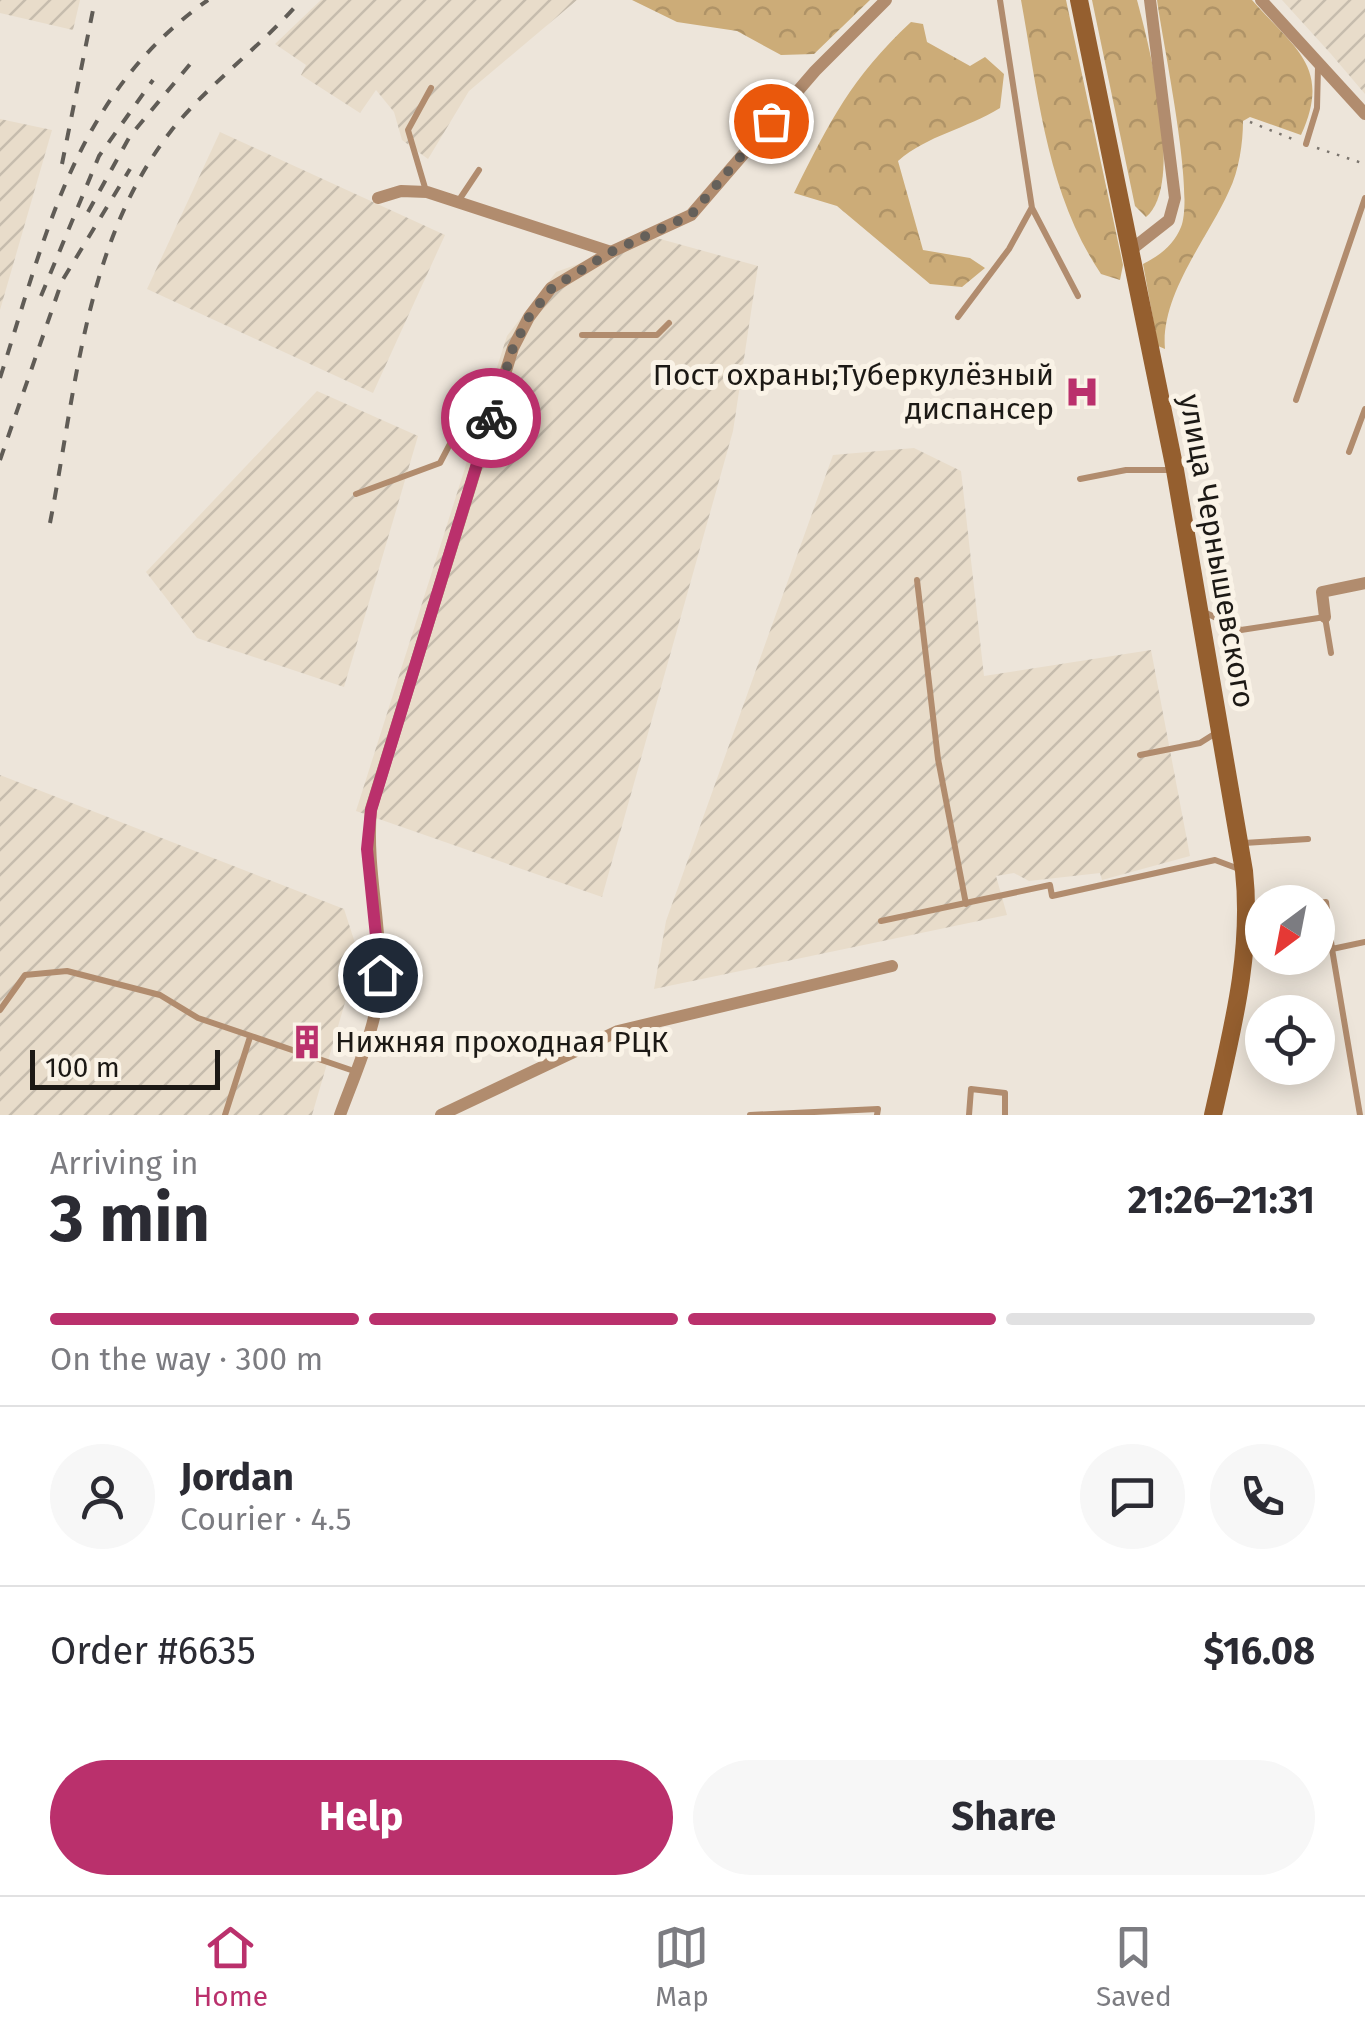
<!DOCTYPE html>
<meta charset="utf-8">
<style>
:root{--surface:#fff;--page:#f7f7f7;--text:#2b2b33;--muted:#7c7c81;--line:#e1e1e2;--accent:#ba306c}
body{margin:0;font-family:"Fira Sans",sans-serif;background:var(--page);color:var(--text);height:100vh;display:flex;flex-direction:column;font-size:38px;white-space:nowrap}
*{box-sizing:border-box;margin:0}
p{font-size:32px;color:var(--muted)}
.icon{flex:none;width:55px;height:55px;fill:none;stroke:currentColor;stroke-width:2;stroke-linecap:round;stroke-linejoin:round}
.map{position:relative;height:1115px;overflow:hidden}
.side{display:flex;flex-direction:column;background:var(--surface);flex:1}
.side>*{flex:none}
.needle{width:65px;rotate:212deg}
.tools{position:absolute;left:1245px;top:885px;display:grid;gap:20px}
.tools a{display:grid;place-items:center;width:90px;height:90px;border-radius:50%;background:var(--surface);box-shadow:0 5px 25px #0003;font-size:50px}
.scale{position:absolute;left:30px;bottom:25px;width:190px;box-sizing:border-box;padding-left:10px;border:5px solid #1c1915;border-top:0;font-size:28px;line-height:35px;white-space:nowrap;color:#1c1915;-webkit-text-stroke:8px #faf3e7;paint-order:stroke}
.pin{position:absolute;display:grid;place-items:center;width:85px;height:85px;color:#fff;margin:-42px;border:5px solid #fff;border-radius:50%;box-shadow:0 2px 10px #0007}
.courier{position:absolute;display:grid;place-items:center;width:100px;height:100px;margin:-50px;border:8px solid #ba306c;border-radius:50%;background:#fff;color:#222;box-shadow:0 2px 12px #0007}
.headline em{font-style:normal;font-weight:700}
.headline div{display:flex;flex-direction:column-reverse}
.headline{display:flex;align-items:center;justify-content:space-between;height:170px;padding:0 50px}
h1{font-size:65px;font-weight:700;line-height:75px}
.bar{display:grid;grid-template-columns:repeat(4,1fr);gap:15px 10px;align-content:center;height:120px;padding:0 50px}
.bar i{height:12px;border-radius:8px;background:var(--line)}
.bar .selected{background:var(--accent)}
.bar p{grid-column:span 4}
.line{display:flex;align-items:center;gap:25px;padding:0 50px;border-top:2px solid var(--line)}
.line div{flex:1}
.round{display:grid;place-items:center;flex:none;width:105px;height:105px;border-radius:52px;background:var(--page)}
.primary-button{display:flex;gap:20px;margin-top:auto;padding:20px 50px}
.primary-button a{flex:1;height:115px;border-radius:60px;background:var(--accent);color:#fff;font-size:40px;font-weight:700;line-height:115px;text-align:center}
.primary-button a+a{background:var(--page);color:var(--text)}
.menu{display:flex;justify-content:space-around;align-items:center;height:140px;border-top:2px solid var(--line);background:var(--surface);font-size:28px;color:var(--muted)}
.menu a{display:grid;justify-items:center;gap:5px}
.menu .selected{color:var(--accent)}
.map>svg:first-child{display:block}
</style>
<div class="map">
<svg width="1365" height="1115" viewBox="0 0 1365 1115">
<defs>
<pattern id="industrial-furrows" width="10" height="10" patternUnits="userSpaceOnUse" patternTransform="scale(2.5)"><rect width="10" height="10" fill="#e8dcca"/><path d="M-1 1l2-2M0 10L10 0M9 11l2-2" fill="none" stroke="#c6bcad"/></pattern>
<pattern id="forest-crowns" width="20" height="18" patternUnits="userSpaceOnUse" patternTransform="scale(2.5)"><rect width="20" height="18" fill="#ccac78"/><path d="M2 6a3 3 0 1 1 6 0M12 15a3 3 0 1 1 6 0" fill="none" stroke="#af9367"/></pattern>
</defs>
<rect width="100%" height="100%" fill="#ede5da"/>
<g fill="url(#industrial-furrows)">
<path d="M 0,0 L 80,0 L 73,30 L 0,13 Z"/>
<path d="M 321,0 L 577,0 L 469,91 L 428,159 L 402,140 L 394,112 L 376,90 L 360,113 L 301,75 L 306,65 L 275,44 Z"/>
<path d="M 1282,0 L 1365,0 L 1365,94 L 1331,54 Z"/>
<path d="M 0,119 L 52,130 L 0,310 Z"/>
<path d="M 220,132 L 445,235 L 373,393 L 147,289 Z"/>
<path d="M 653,237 L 758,266 L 733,431 L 602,897 L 356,811 L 507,336 L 556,272 Z"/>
<path d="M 317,391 L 418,436 L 344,687 L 197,638 L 146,572 Z"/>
<path d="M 914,448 L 961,471 L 984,676 L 1151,650 L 1190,856 L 1102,880 L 1100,873 L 1029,881 L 1014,873 L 996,876 L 1007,915 L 654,989 L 666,921 L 833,455 Z"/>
<path d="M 0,775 L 344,909 L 355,943 L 356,965 L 312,1115 L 0,1115 Z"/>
</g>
<g fill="url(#forest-crowns)">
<path d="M 632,0 L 870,0 L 814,54 L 781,55 L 737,31 L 677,22 Z"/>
<path d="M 1021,0 L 1066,0 L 1123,265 L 1120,280 L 1101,274 C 1047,194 1038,93 1021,0 Z"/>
<path d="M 1092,0 L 1137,0 C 1149,45 1185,185 1146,217 L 1135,206 Z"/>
<path d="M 1157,0 L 1252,0 C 1295,49 1332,67 1301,135 L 1250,117 L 1243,121 C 1243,143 1239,171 1229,191 C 1208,238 1160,295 1165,349 L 1158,346 L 1143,264 C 1159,256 1174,245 1181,227 C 1195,193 1163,44 1157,0 Z"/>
<path d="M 911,22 L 923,24 L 927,42 L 970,66 L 985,57 L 1004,74 L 1000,108 C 966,129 928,135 898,161 L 923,250 L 970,258 L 985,268 L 962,287 L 930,284 L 837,206 L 794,193 C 830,121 851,78 911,22 Z"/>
</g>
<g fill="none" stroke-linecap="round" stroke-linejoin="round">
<g stroke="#7b756e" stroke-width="2.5" stroke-dasharray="2.5 8" stroke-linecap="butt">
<path d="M 1250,122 L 1295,140"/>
<path d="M 1317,148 L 1365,164"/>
</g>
<g stroke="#b18c6e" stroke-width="6">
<path d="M 1000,0 L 1032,208 L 1078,296"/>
<path d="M 1306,144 L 1317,108 L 1318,67"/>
<path d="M 426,191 L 408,130 L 431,88"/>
<path d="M 459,200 L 479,170"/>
<path d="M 958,317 L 1009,249 L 1031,209"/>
<path d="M 582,335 L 657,335 L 669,323"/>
<path d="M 1296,400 L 1365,198"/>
<path d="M 1349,452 L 1365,409"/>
<path d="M 1080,479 L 1126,470 L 1174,470"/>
<path d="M 356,494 L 440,463 L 462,421 L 491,414"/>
<path d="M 917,580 L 938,759 L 966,904"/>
<path d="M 1202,611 L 1241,630 L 1325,617 L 1331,653"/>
<path d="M 1140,755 L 1200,743 L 1219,731"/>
<path d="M 1244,843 L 1308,839"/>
<path d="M 1318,903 L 1326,902 L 1332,949 L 1365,942"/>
<path d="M 881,921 L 1050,885 L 1052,896 L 1215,860 L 1239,869"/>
<path d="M 1332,949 L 1360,1115"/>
<path d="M 0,1010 L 25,975 L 67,971 L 160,995 L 198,1018 L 354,1071"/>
<path d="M 225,1115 L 250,1037"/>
<path d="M 750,1115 L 878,1109 L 877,1115"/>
<path d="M 969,1115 L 971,1089 L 1005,1093 L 1005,1115"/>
</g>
<g stroke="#b18c6e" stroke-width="12">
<path d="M 1261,0 L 1365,114"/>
<path d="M 378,198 L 401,191 L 427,192 L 611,252"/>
<path d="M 1132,249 L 1169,220 L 1175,198 L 1150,0"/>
<path d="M 1325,617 L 1322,592 L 1365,583"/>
<path d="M 340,1115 C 356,1071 380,1020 380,973 C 380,917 366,865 371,809 L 513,348 L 529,317 L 551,288 L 611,252 L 691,215 L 815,71 L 886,0"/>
<path d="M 441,1115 L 618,1031 L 892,966"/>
</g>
<path stroke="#955f2f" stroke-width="18" d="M 1079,0 L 1175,470 L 1244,871 C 1253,954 1231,1034 1213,1115"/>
<g stroke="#605c56" stroke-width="4" stroke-dasharray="12 12" stroke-linecap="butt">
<path d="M 62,164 L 95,0"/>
<path d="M 88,212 L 130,136 L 196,57"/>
<path d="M 41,296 L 99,156 L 153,80"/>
<path d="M 0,378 C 47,232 75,94 208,0"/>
<path d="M 0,460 L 62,281 L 130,169"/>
<path d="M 50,523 C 76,390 85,241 171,131 C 209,83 261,47 301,0"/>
</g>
</g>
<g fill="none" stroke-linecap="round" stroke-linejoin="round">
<path stroke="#65605a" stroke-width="10" stroke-dasharray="0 18" d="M 491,418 L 513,348 L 529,317 L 552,288 L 611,252 L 691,215 L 771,121"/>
<path stroke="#ba306c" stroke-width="12" d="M 380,975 L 367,849 L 371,810 L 491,418"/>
</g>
<defs>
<g id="hospital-bare" transform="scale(2.7)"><path d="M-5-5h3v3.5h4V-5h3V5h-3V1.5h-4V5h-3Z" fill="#ba306c" stroke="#faf3e7" stroke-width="2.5" paint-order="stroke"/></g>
<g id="building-bare" transform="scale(2.7)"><path d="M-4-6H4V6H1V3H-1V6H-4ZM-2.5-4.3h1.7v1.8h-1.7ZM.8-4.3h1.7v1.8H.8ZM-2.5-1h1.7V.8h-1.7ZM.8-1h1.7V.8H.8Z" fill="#ba306c" stroke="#faf3e7" stroke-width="2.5" paint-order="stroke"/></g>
</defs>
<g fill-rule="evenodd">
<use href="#hospital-bare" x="1082" y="392"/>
<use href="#building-bare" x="307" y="1042"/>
</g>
<g text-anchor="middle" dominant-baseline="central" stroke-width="10" stroke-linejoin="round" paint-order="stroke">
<g font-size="30" fill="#1c1915" stroke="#faf3e7" text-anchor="end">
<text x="1054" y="375">Пост охраны;Туберкулёзный<tspan x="1054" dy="34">диспансер</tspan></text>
<text x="335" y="1042" text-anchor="start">Нижняя проходная РЦК</text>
</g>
<g font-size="30" fill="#1c1915" stroke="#faf3e7">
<text transform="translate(1217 551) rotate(80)">улица Чернышевского</text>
</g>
</g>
</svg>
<div class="tools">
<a><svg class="needle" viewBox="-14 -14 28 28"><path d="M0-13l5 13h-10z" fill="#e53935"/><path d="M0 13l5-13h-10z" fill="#7c7c81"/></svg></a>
<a><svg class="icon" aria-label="locate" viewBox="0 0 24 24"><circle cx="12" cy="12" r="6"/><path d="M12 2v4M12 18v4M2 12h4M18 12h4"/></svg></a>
</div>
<div class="scale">100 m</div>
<div class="pin" style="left:771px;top:121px;background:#ea580c"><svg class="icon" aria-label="bag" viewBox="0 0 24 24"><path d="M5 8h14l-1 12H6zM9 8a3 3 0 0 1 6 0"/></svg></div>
<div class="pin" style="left:380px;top:975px;background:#1f2937"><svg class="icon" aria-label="home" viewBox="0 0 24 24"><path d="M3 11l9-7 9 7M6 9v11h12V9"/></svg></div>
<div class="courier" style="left:491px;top:418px"><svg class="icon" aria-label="bike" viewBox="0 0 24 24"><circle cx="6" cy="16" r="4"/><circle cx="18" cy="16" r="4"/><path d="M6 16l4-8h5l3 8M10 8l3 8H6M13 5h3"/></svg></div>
</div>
<section class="side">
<div class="headline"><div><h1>3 min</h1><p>Arriving in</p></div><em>21:26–21:31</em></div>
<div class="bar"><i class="selected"></i><i class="selected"></i><i class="selected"></i><i></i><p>On the way · 300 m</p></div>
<div class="line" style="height:180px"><a class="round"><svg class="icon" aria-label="person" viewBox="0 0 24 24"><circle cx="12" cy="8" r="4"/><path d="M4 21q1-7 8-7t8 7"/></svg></a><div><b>Jordan</b><p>Courier · 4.5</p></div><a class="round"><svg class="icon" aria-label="chat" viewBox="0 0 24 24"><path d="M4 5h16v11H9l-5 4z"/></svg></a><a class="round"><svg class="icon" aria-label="phone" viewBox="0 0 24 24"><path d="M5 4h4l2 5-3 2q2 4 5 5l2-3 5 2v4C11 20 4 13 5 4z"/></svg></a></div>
<div class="line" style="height:130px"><div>Order #6635</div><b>$16.08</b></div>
<div class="primary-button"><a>Help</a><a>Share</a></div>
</section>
<nav class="menu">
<a class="selected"><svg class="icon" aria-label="home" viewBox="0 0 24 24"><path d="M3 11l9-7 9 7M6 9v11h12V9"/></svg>Home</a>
<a><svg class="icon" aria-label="map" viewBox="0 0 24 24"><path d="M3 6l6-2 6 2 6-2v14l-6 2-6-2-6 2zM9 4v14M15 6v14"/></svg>Map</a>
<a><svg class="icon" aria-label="saved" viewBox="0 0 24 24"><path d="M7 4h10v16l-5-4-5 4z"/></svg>Saved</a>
</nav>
